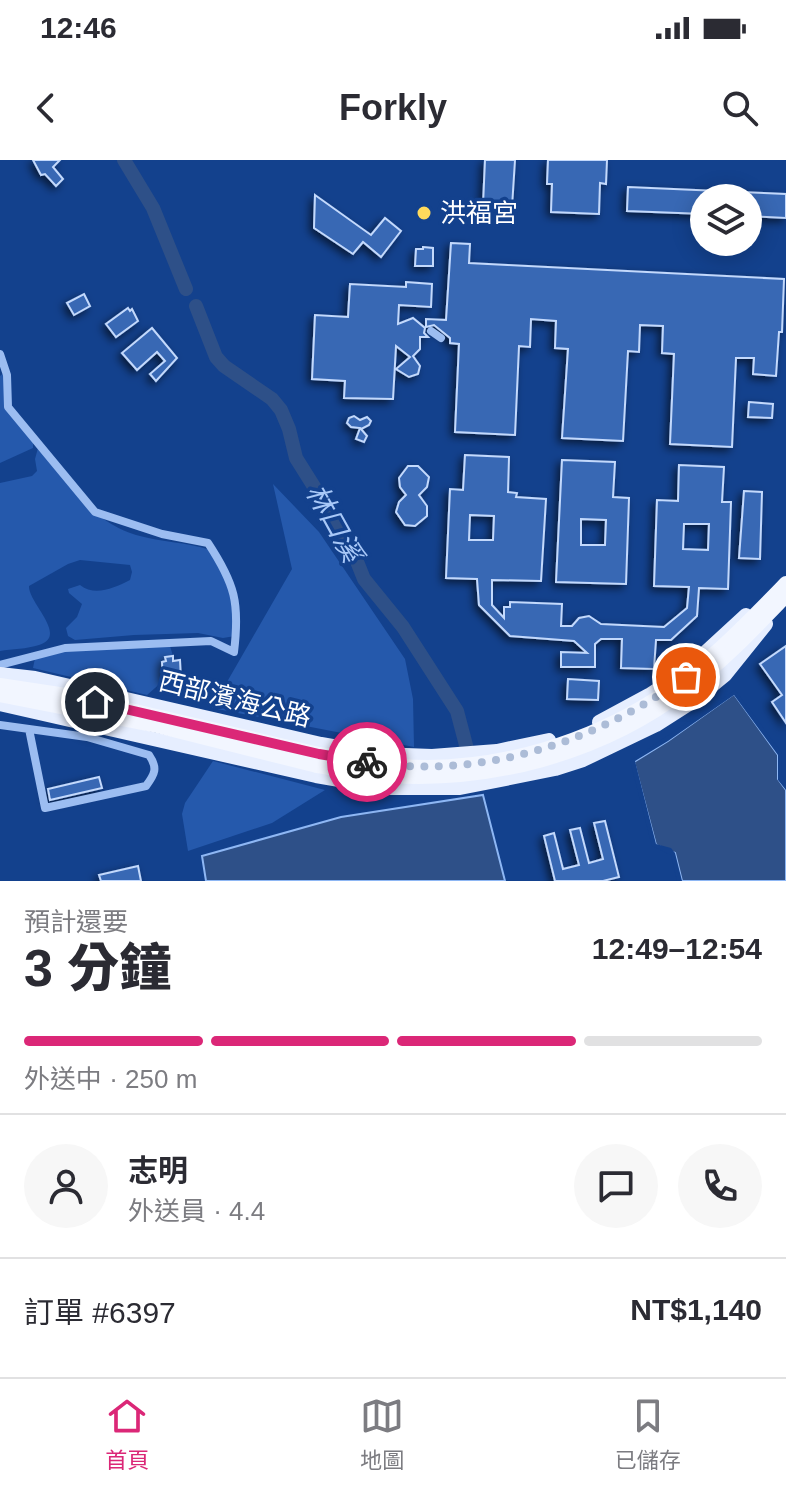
<!DOCTYPE html>
<html lang="zh-TW">
<meta charset="utf-8">
<style>
:root{--surface:#fff;--page:#f7f7f7;--text:#2b2b33;--muted:#7c7c81;--line:#e1e1e2;--accent:#db2777}
body{margin:0;font-family:Arial,"Noto Sans TC",sans-serif;background:var(--page);color:var(--text);height:100vh;display:flex;flex-direction:column;font-size:30px;white-space:nowrap}
*{box-sizing:border-box;margin:0}
p{font-size:26px;color:var(--muted)}
.icon{flex:none;width:44px;height:44px;fill:none;stroke:currentColor;stroke-width:2;stroke-linecap:round;stroke-linejoin:round}
.map{position:relative;height:721px;overflow:hidden}
.details{display:flex;flex-direction:column;background:var(--surface);flex:1}
.details>*{flex:none}
.fabs{position:absolute;left:690px;top:24px;display:grid;gap:16px}
.fabs a{display:grid;place-items:center;width:72px;height:72px;border-radius:50%;background:var(--surface);box-shadow:0 4px 20px #0003;font-size:40px}
.pin{position:absolute;display:grid;place-items:center;width:68px;height:68px;color:#fff;margin:-34px;border:4px solid #fff;border-radius:50%;box-shadow:0 2px 8px #0007}
.courier{position:absolute;display:grid;place-items:center;width:80px;height:80px;margin:-40px;border:6px solid #db2777;border-radius:50%;background:#fff;color:#222;box-shadow:0 2px 10px #0007}
.overview em{font-style:normal;font-weight:800}
.overview div{display:flex;flex-direction:column-reverse}
.overview{display:flex;align-items:center;justify-content:space-between;height:136px;padding:0 24px}
h1{font-size:52px;font-weight:800;line-height:60px}
.bar{display:grid;grid-template-columns:repeat(4,1fr);gap:12px 8px;align-content:center;height:96px;padding:0 24px}
.bar i{height:10px;border-radius:6px;background:var(--line)}
.bar .on{background:var(--accent)}
.bar p{grid-column:span 4}
.line{display:flex;align-items:center;gap:20px;padding:0 24px;border-top:2px solid var(--line)}
.line div{flex:1}
.round{display:grid;place-items:center;flex:none;width:84px;height:84px;border-radius:42px;background:var(--page)}
.status{display:flex;justify-content:space-between;align-items:center;height:56px;padding:0 40px;background:var(--surface);direction:ltr}
.status svg{height:22px;fill:currentColor}
header{display:flex;justify-content:space-between;align-items:center;height:104px;padding:0 24px;background:var(--surface);font-size:36px;font-weight:800}
.dock{display:flex;justify-content:space-around;align-items:center;height:112px;border-top:2px solid var(--line);background:var(--surface);font-size:22px;color:var(--muted)}
.dock a{display:grid;justify-items:center;gap:4px}
.dock .on{color:var(--accent)}
.map>svg:first-child{display:block}
</style>
<div class="status"><b>12:46</b><svg viewBox="0 0 49 12"><path d="M0 12V9h3v3zM5 12V6h3v6zM10 12V3h3v9zM15 12V0h3v12zM26 1h20v11H26zM47 4h2v5h-2z"/></svg></div>
<header><svg class="icon" aria-label="back" viewBox="0 0 24 24"><path d="M15 5l-7 7 7 7"/></svg>Forkly<svg class="icon" aria-label="search" viewBox="0 0 24 24"><circle cx="10" cy="10" r="6"/><path d="M15 15l6 6"/></svg></header>
<div class="map">
<svg width="786" height="721" viewBox="0 0 786 721">
<defs>
<filter id="shadow"><feDropShadow dx="-3.5" dy="3.5" stdDeviation="4" flood-color="#0009"/></filter>
</defs>
<rect width="100%" height="100%" fill="#13418d"/>
<g fill="#2559ac">
<path d="M 5,212 L 10,248 L 33,280 L 33,288 L 0,303 L 0,216 Z"/>
<path d="M 38,288 C 67,322 92,362 136,375 C 160,382 186,382 210,390 L 233,435 L 235,476 L 223,478 L 198,473 L 134,475 L 75,480 L 68,476 L 66,468 L 77,457 L 82,444 L 69,433 L 68,429 L 80,425 C 95,437 114,428 130,420 L 132,412 L 130,405 L 80,400 L 68,404 L 29,426 C 28,443 69,476 39,485 C 27,489 12,489 0,491 L 0,323 L 32,316 L 37,311 L 35,299 Z"/>
<path d="M 273,324 L 319,372 L 405,499 L 413,539 L 414,587 L 212,548 L 292,409 Z"/>
<path d="M 170,486 L 173,496 L 166,497 L 166,501 L 162,502 L 163,521 L 147,535 L 33,508 L 35,498 L 55,491 Z"/>
<path d="M 213,601 L 325,630 L 272,663 L 188,691 L 182,654 L 185,643 Z"/>
</g>
<g fill="#2e5088" stroke="#8eb7f4" stroke-width="2">
<path d="M 734,534 L 778,595 L 778,619 L 786,630 L 786,721 L 682,721 L 675,693 L 656,685 L 634,602 L 668,581 Z"/>
<path d="M 483,635 L 505,721 L 206,721 L 202,696 L 341,657 Z"/>
</g>
<path fill="#13418d" d="M 735,530 L 782,593 L 781,613 L 786,623 L 786,630 L 778,620 L 778,595 L 734,535 L 668,581 L 635,601 L 656,684 L 671,688 L 675,693 L 682,721 L 677,721 L 671,695 L 652,686 L 630,601 Z"/>
<g fill="none" stroke-linecap="round" stroke-linejoin="round">
<g stroke="#2e5088" stroke-width="14">
<path d="M 124,0 L 153,48 L 186,129"/>
<path d="M 196,146 L 216,197 L 224,206 L 272,239 L 281,250 L 289,269 L 296,298 L 350,384 L 364,419 L 403,467 L 457,551 L 467,589"/>
</g>
</g>
<g fill="#3767b4" stroke="#c3d9fc" stroke-width="2" fill-rule="evenodd" filter="url(#shadow)">
<path d="M 33,0 L 60,0 L 53,7 L 63,19 L 56,26 L 45,14 L 41,15 Z"/>
<path d="M 485,0 L 515,0 L 512,47 L 483,45 Z"/>
<path d="M 548,0 L 607,0 L 606,24 L 600,23 L 599,54 L 551,52 L 552,24 L 547,24 Z"/>
<path d="M 628,27 L 786,34 L 786,58 L 748,56 L 748,38 L 704,38 L 704,54 L 627,51 Z"/>
<path d="M 315,35 L 371,75 L 385,58 L 401,71 L 381,97 L 363,82 L 353,94 L 314,68 Z"/>
<path d="M 451,83 L 470,84 L 469,103 L 784,119 L 782,172 L 779,172 L 776,216 L 753,214 L 754,198 L 736,198 L 732,287 L 670,284 L 674,194 L 662,193 L 663,166 L 640,165 L 639,192 L 628,191 L 623,281 L 562,278 L 568,189 L 555,188 L 556,161 L 531,159 L 530,187 L 519,186 L 515,275 L 455,272 L 459,184 L 450,183 L 450,178 L 434,165 L 426,167 L 426,159 L 446,160 Z"/>
<path d="M 423,87 L 433,88 L 433,106 L 415,106 L 416,89 L 423,89 Z"/>
<path d="M 406,122 L 432,124 L 431,147 L 399,145 L 398,164 L 413,158 L 425,168 L 424,173 L 428,177 L 420,177 L 420,189 L 413,196 L 420,206 L 418,214 L 409,217 L 396,209 L 410,197 L 396,186 L 393,239 L 344,238 L 345,221 L 312,219 L 315,155 L 348,157 L 350,124 L 406,127 Z"/>
<path d="M 84,134 L 90,146 L 74,155 L 67,143 Z"/>
<path d="M 128,148 L 130,151 L 132,149 L 138,161 L 116,177 L 106,164 Z"/>
<path d="M 152,168 L 177,198 L 156,221 L 150,214 L 165,201 L 157,192 L 137,210 L 122,193 Z"/>
<path d="M 749,242 L 773,244 L 772,258 L 748,257 Z"/>
<path d="M 354,256 L 360,260 L 367,257 L 371,261 L 369,265 L 361,269 L 367,276 L 364,282 L 356,279 L 360,268 L 351,267 L 347,263 L 349,258 Z"/>
<path d="M 465,295 L 509,297 L 508,332 L 517,333 L 516,337 L 546,339 L 541,421 L 492,420 L 492,445 L 504,458 L 504,447 L 510,447 L 510,442 L 562,444 L 561,466 L 572,466 L 579,458 L 589,456 L 601,464 L 664,467 L 687,448 L 689,427 L 654,426 L 657,340 L 678,341 L 679,305 L 724,307 L 722,342 L 731,342 L 728,429 L 699,428 L 697,456 L 671,480 L 656,480 L 654,509 L 621,508 L 622,479 L 601,479 L 595,484 L 595,507 L 561,507 L 561,492 L 587,493 L 574,481 L 510,476 L 479,445 L 477,419 L 446,418 L 450,329 L 463,330 ZM 470,355 L 494,356 L 493,380 L 469,380 ZM 684,364 L 709,364 L 708,390 L 683,389 Z"/>
<path d="M 562,300 L 615,302 L 613,337 L 629,338 L 626,424 L 556,422 ZM 581,359 L 606,360 L 605,385 L 581,385 Z"/>
<path d="M 408,306 L 418,306 L 429,317 L 427,327 L 419,335 L 427,346 L 427,356 L 415,366 L 405,365 L 396,352 L 399,342 L 406,335 L 400,327 L 399,318 Z"/>
<path d="M 744,331 L 762,332 L 760,399 L 739,398 Z"/>
<path d="M 786,486 L 786,563 L 772,542 L 782,535 L 760,504 Z"/>
<path d="M 173,496 L 173,501 L 180,500 L 181,519 L 163,521 L 162,502 L 166,501 L 165,497 Z"/>
<path d="M 568,519 L 599,521 L 598,540 L 567,539 Z"/>
<path d="M 99,617 L 102,628 L 50,640 L 48,629 Z"/>
<path d="M 605,661 L 619,717 L 603,721 L 555,721 L 544,676 L 554,673 L 563,709 L 579,705 L 570,670 L 580,668 L 589,703 L 603,699 L 594,663 Z"/>
<path d="M 138,706 L 141,721 L 101,721 L 99,715 Z"/>
</g>
<g fill="none" stroke-linecap="round" stroke-linejoin="round">
<g stroke="#9cbdf1" stroke-width="8">
<path d="M 431,171 L 441,178"/>
<path d="M 0,194 L 7,215 L 8,247 L 95,352 L 162,374 L 208,383 C 235,424 240,443 234,492 L 211,481 L 65,488 L 0,505"/>
<path d="M 0,565 L 87,577 L 149,595 C 158,608 155,614 146,626 L 45,648 L 29,569"/>
</g>
<g stroke="#e6eeff" stroke-width="14">
<path d="M 0,514 L 35,518 L 321,584 L 379,594 L 432,596 L 497,591 L 549,580"/>
<path d="M 0,544 L 316,616 L 386,628 L 460,628 L 555,609 L 583,600 L 656,565 L 692,542 L 725,515 L 766,464"/>
<path d="M 599,562 L 649,535 L 684,512 L 746,455"/>
</g>
<g stroke="#f2f6ff" stroke-width="14">
<path d="M 0,525 L 66,535 L 319,594"/>
<path d="M 0,535 L 157,566 L 317,606"/>
</g>
<g stroke="#f2f6ff" stroke-width="14">
<path d="M 319,594 C 355,600 391,607 428,607 C 507,606 587,582 654,540 C 703,509 746,464 786,423"/>
<path d="M 317,606 C 337,609 357,613 377,615 C 486,625 601,595 688,528 C 724,501 755,468 786,436"/>
</g>
</g>
<g fill="none" stroke-linecap="round" stroke-linejoin="round">
<path stroke="#acbcd7" stroke-width="8" stroke-dasharray="0 14.4" d="M 367,602 C 481,620 594,583 686,517"/>
<path stroke="#db2777" stroke-width="10" d="M 95,542 L 319,594 L 367,602"/>
</g>
<circle fill="#ffda5c" stroke="#13418d" stroke-width="3" cx="424" cy="53" r="8"/>
<g text-anchor="middle" dominant-baseline="central" stroke-width="7" stroke-linejoin="round" paint-order="stroke">
<g font-size="26" fill="#fff" stroke="#13418d" text-anchor="start">
<text x="440" y="53">洪福宮</text>
</g>
<g font-size="26" fill="#fff" stroke="#13418d">
<text transform="translate(235 539) rotate(14)">西部濱海公路</text>
</g>
<g font-size="28" font-style="italic" fill="#a8c8f8" stroke="#13418d">
<text transform="translate(334 363) rotate(61)">林口溪</text>
</g>
</g>
</svg>
<div class="fabs">
<a><svg class="icon" aria-label="layers" viewBox="0 0 24 24"><path d="M12 4l9 5-9 5-9-5zM3 14l9 5 9-5"/></svg></a>
</div>
<div class="pin" style="left:686px;top:517px;background:#ea580c"><svg class="icon" aria-label="bag" viewBox="0 0 24 24"><path d="M5 8h14l-1 12H6zM9 8a3 3 0 0 1 6 0"/></svg></div>
<div class="pin" style="left:95px;top:542px;background:#1f2937"><svg class="icon" aria-label="home" viewBox="0 0 24 24"><path d="M3 11l9-7 9 7M6 9v11h12V9"/></svg></div>
<div class="courier" style="left:367px;top:602px"><svg class="icon" aria-label="bike" viewBox="0 0 24 24"><circle cx="6" cy="16" r="4"/><circle cx="18" cy="16" r="4"/><path d="M6 16l4-8h5l3 8M10 8l3 8H6M13 5h3"/></svg></div>
</div>
<section class="details">
<div class="overview"><div><h1>3 分鐘</h1><p>預計還要</p></div><em>12:49–12:54</em></div>
<div class="bar"><i class="on"></i><i class="on"></i><i class="on"></i><i></i><p>外送中 · 250 m</p></div>
<div class="line" style="height:144px"><a class="round"><svg class="icon" aria-label="person" viewBox="0 0 24 24"><circle cx="12" cy="8" r="4"/><path d="M4 21q1-7 8-7t8 7"/></svg></a><div><b>志明</b><p>外送員 · 4.4</p></div><a class="round"><svg class="icon" aria-label="chat" viewBox="0 0 24 24"><path d="M4 5h16v11H9l-5 4z"/></svg></a><a class="round"><svg class="icon" aria-label="phone" viewBox="0 0 24 24"><path d="M5 4h4l2 5-3 2q2 4 5 5l2-3 5 2v4C11 20 4 13 5 4z"/></svg></a></div>
<div class="line" style="height:104px"><div>訂單 #6397</div><b>NT$1,140</b></div>
</section>
<nav class="dock">
<a class="on"><svg class="icon" aria-label="home" viewBox="0 0 24 24"><path d="M3 11l9-7 9 7M6 9v11h12V9"/></svg>首頁</a>
<a><svg class="icon" aria-label="map" viewBox="0 0 24 24"><path d="M3 6l6-2 6 2 6-2v14l-6 2-6-2-6 2zM9 4v14M15 6v14"/></svg>地圖</a>
<a><svg class="icon" aria-label="saved" viewBox="0 0 24 24"><path d="M7 4h10v16l-5-4-5 4z"/></svg>已儲存</a>
</nav>
